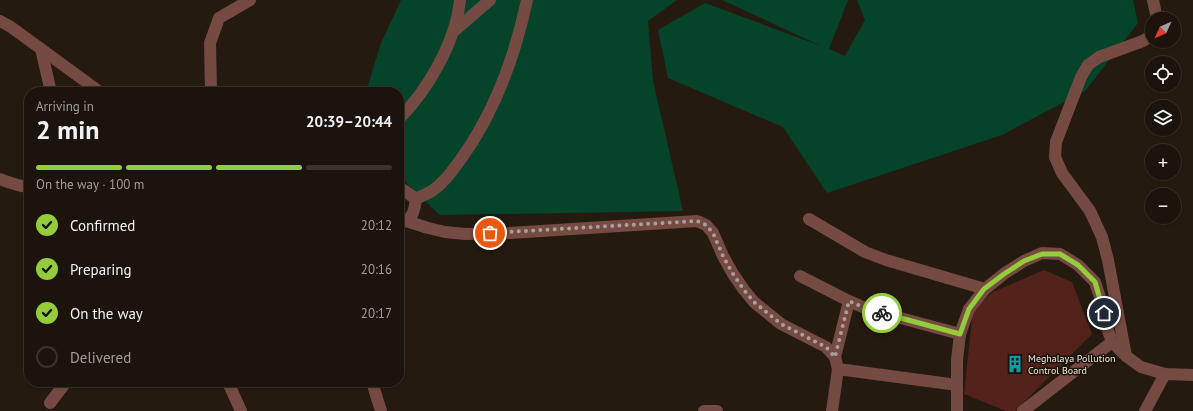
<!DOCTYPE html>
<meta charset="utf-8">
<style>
:root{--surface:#1c140c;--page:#29211a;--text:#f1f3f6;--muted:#a09e9d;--line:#3a332d;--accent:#95cc3b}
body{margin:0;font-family:"PT Sans",sans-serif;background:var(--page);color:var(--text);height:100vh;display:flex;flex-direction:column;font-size:15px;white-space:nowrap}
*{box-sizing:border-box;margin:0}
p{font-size:13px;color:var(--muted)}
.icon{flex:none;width:22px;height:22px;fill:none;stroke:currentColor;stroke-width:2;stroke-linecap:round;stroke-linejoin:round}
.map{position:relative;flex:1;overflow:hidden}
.sheet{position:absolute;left:24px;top:87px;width:380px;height:300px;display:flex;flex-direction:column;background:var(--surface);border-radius:16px;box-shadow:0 1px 3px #0004,0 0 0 1px var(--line)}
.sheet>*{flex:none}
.needle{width:26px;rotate:225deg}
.fabs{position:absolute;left:1145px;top:12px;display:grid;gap:8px}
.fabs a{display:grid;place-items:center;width:36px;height:36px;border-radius:50%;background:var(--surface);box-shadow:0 1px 3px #0004,0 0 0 1px var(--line);font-size:20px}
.pin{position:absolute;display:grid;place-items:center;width:34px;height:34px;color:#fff;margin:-17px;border:2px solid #fff;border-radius:50%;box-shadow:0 1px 4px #0007}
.courier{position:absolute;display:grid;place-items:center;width:40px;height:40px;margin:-20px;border:3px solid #95cc3b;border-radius:50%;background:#fff;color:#222;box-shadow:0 1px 5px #0007}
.summary em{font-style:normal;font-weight:700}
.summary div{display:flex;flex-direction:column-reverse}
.summary{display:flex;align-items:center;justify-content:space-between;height:68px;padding:0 12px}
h1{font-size:26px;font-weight:700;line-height:30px}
.bar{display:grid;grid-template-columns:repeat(4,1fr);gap:6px 4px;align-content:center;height:48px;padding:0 12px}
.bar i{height:5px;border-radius:3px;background:var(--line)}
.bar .current{background:var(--accent)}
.bar p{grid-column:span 4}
ol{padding:0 12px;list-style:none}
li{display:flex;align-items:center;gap:12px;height:44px}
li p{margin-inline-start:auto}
li .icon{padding:4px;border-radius:50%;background:var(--accent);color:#111;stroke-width:4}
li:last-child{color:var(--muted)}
li i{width:22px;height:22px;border:2px solid var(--line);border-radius:50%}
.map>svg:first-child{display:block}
</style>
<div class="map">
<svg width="1193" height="411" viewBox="0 0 1193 411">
<rect width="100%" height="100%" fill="#251a10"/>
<g fill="#05442b">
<path d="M 401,0 L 677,0 L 648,21 L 653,81 L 683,211 L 440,215 L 409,186 L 399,171 L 399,92 L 366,92 L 381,43 Z"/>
<path d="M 722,0 L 848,0 L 829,49 L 845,56 L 865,20 L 857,0 L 1133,0 L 1138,23 L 1085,91 L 1002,135 L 827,193 L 783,127 L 668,78 L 658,30 L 705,3 L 821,46 Z"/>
</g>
<path fill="#53221b" d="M 1044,270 L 1072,282 L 1092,334 L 1015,411 L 1006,411 L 964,394 L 973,309 L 993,292 Z"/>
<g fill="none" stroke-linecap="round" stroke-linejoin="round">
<g stroke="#754a42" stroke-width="12">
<path d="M 1153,0 L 1157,19"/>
<path d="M 0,21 L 11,27 L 100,92"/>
<path d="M 453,32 L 490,0"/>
<path d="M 41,49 L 51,92"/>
<path d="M 211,92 L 210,43 L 219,18 L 250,0"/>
<path d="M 399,119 C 428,90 456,41 460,0"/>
<path d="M 0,179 C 10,183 18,186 29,187"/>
<path d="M 399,186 L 402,189 L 416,199 C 421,196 427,194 432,191 C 444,183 452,171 461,159 C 495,112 515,56 527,0"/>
<path d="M 809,219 L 865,252 L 886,260 L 985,289"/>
<path d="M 406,221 L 428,228 L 445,232 L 465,234 L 510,233 L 697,221 L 706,225 L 713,233 L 723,256 L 733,274 L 744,290 L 754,302 L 781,324 L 826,347 L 835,357 L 838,369 L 832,411"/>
<path d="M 401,223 C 414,218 414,211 416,199"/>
<path d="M 800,276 L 849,301 L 867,309 L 960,334"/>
<path d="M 1126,356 L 1108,260 L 1102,237 L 1090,211 L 1062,173 L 1055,157 L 1056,142 L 1081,77 L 1088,65 L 1099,57 L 1143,41 L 1152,35"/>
<path d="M 835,357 L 849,301"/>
<path d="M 838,369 L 957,385"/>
<path d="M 228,382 L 241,411"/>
<path d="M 372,382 L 381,411"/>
<path d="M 50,403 L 66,382"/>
<path d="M 704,411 L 717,411"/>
<path d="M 957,411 L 957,360 L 960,334 L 969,309 L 985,289 L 1005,273 L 1024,261 L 1042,253 L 1060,254 L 1078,265 L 1095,282 L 1105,313 L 1106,325 L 1112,342 L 1126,356 L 1141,367 L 1165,374 L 1193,375"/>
<path d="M 1023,411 L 1112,342"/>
<path d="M 1145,411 L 1165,374"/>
</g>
</g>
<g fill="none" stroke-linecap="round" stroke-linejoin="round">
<path stroke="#a9a198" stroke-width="4" stroke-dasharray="0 7.2" d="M 490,233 L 697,221 L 706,225 L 713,233 L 723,256 L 733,274 L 744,290 L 754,302 L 781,324 L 826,347 L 835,357 L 849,301 L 867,309 L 882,313"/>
<path stroke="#95cc3b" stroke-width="5" d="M 882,313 L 960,334 L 969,309 L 984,289 L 1004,274 L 1024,261 L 1042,254 L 1060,254 L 1078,265 L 1095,282 L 1104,313"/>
</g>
<defs>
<g id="building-bare" transform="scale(1.38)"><path d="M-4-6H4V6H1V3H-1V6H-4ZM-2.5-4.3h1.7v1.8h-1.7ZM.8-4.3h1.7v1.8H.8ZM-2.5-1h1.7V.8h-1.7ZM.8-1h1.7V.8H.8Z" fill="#0f9aa8" stroke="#1b1107" stroke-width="2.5" paint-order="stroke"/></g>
</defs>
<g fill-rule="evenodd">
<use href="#building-bare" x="1015" y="364"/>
</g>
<g text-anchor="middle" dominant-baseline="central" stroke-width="3" stroke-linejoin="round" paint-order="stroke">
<g font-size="10" fill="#f0e9e1" stroke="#1b1107" text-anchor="start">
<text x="1028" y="358">Meghalaya Pollution<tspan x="1028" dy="12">Control Board</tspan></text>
</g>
</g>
</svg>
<div class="fabs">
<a><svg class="needle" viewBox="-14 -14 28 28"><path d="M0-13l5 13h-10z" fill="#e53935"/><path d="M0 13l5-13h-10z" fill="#a09e9d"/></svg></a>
<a><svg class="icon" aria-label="locate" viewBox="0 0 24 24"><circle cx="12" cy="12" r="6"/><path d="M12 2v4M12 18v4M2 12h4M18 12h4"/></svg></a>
<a><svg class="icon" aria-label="layers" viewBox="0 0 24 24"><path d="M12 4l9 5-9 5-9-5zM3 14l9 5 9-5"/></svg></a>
<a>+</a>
<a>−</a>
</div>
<div class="pin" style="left:490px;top:233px;background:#ea580c"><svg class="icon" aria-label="bag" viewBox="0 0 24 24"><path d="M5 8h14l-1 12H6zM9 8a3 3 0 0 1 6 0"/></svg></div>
<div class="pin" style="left:1104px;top:313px;background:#1f2937"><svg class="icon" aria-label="home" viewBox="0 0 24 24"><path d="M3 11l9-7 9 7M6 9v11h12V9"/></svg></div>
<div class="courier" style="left:882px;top:313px"><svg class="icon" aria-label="bike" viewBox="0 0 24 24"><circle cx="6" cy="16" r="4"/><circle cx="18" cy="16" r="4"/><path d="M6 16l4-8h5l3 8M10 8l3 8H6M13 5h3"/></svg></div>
<section class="sheet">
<div class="summary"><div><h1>2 min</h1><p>Arriving in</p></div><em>20:39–20:44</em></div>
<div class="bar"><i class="current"></i><i class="current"></i><i class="current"></i><i></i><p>On the way · 100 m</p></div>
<ol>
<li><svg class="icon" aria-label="check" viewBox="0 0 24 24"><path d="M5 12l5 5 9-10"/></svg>Confirmed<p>20:12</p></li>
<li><svg class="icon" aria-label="check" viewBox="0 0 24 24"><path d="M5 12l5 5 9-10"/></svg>Preparing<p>20:16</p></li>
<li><svg class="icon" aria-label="check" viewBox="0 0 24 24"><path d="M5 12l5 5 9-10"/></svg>On the way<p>20:17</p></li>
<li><i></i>Delivered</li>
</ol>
</section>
</div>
